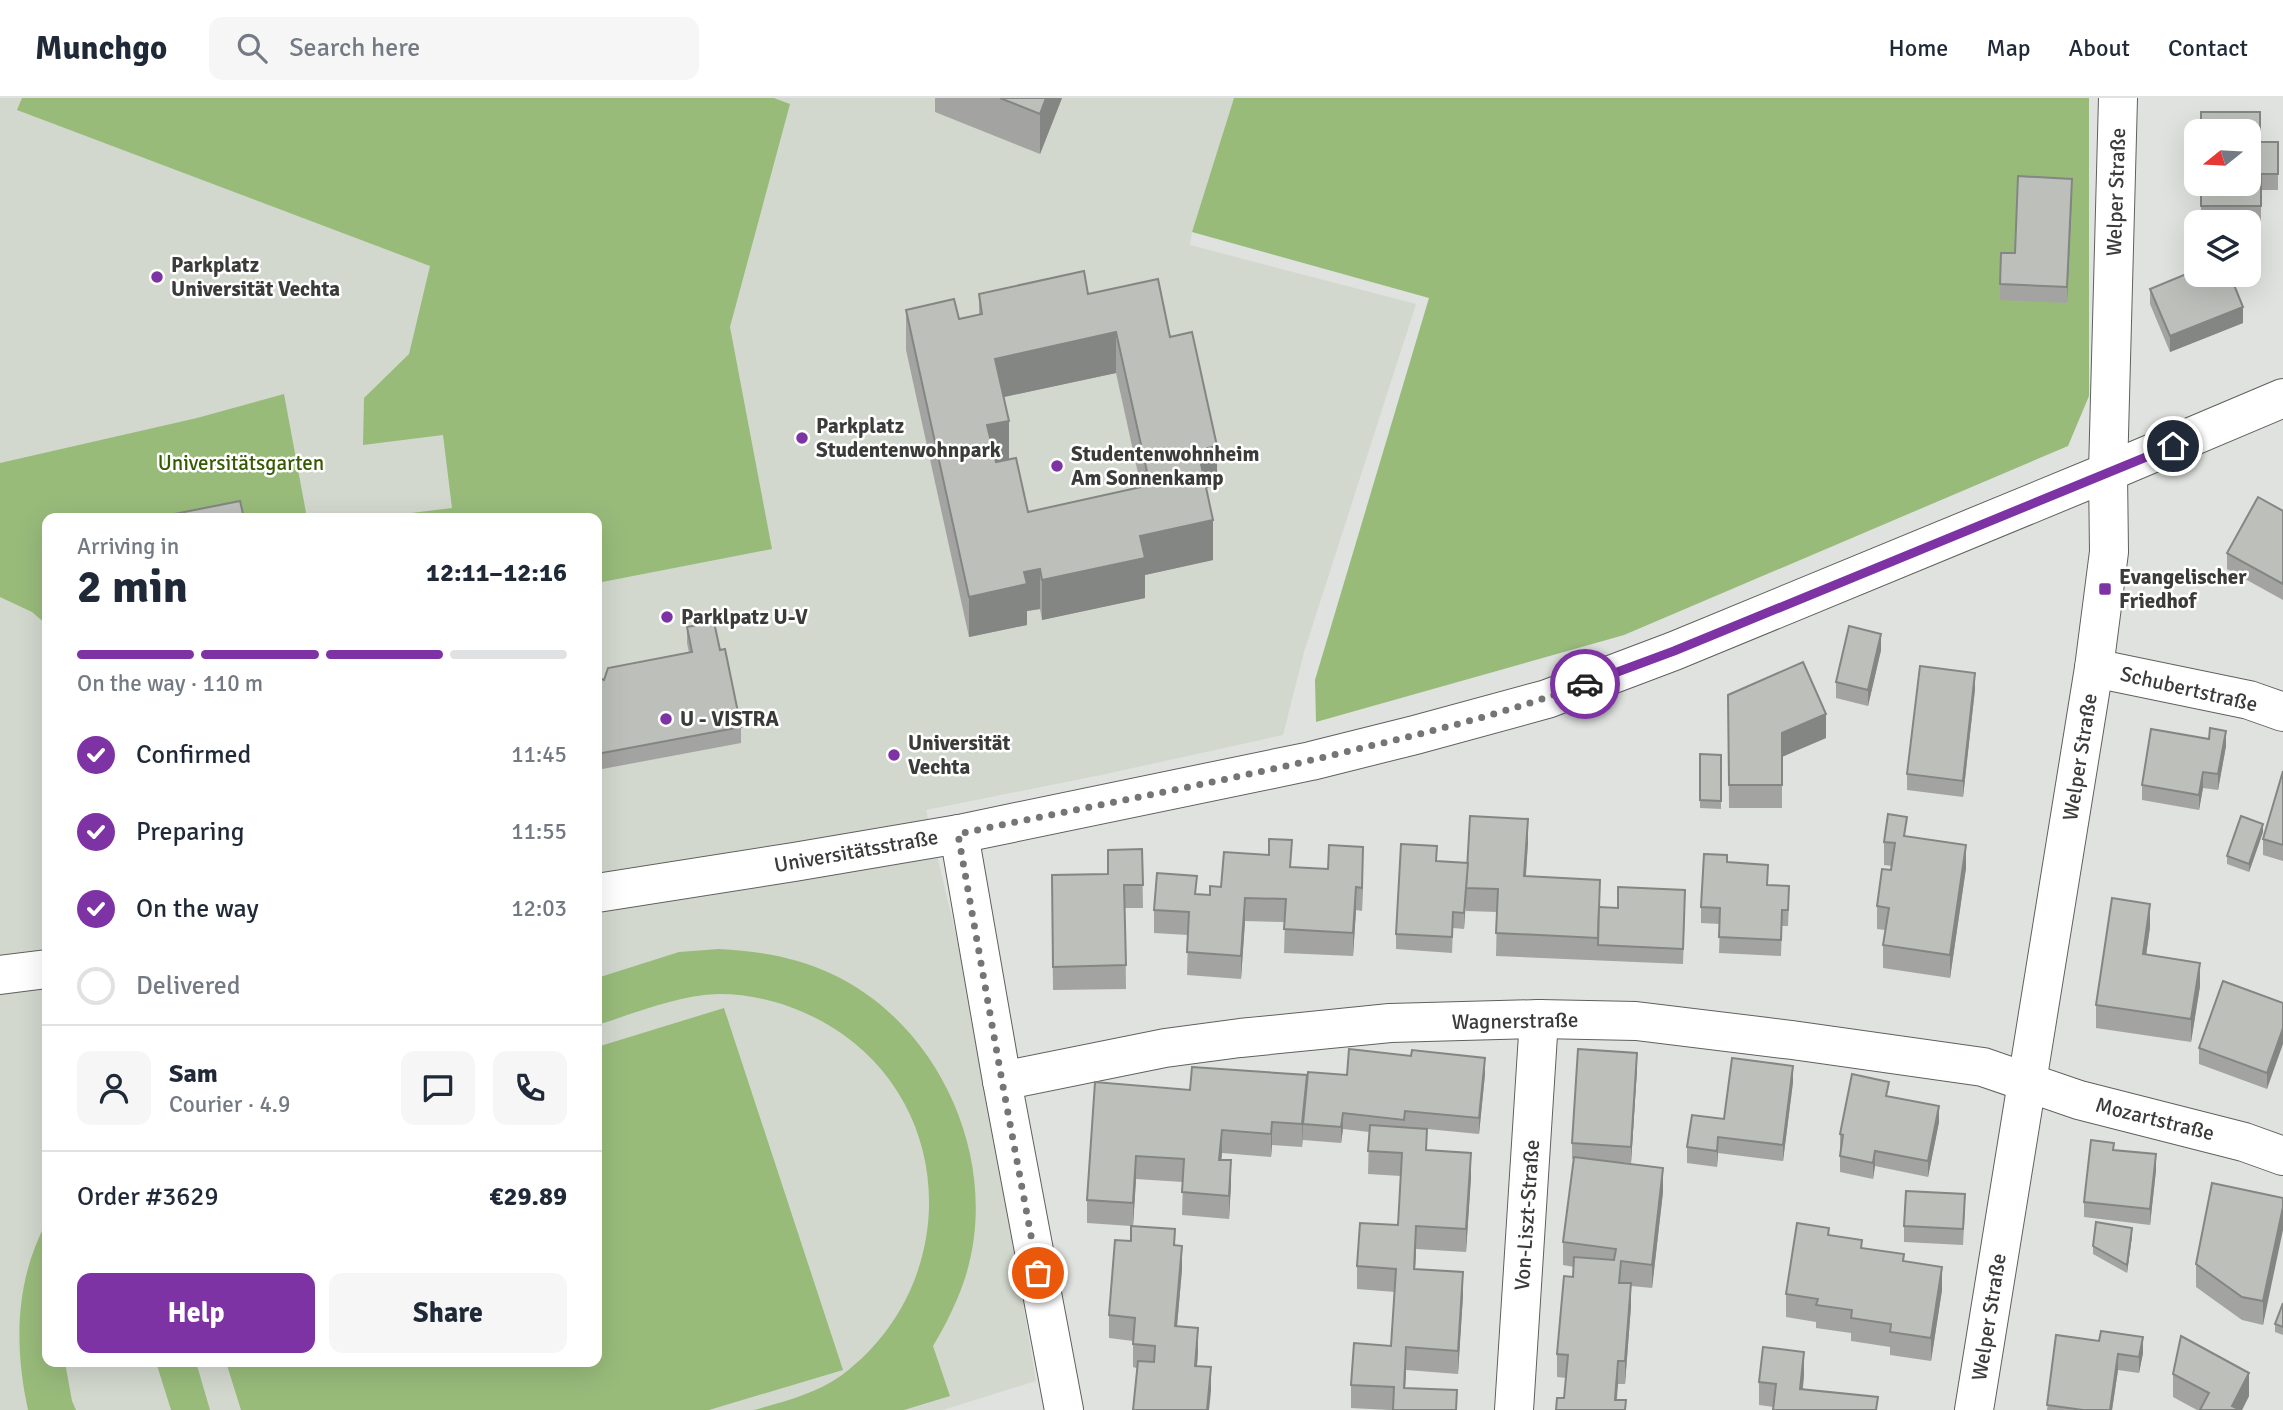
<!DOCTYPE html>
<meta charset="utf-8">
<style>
:root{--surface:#fff;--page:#f6f6f7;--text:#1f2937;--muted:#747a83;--line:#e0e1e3;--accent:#7e33a5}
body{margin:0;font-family:Signika,sans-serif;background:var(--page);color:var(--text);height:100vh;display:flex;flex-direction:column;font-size:26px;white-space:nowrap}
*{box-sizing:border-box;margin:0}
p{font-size:23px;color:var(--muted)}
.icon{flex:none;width:38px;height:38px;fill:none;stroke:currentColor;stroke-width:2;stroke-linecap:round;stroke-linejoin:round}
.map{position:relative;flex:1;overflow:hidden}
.details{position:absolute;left:42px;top:415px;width:560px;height:854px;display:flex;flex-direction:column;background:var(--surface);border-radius:14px;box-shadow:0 7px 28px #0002}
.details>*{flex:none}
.needle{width:46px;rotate:252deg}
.controls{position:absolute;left:2184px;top:21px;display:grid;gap:14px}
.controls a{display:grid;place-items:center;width:77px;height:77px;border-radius:14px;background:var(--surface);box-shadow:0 7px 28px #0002;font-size:35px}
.pin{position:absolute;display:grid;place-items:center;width:60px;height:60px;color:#fff;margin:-30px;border:4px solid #fff;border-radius:50%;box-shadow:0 2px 7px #0007}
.courier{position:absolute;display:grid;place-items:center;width:70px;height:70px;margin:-35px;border:5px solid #7e33a5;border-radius:50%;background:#fff;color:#222;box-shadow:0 2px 9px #0007}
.overview em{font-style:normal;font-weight:800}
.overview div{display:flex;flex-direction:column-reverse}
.overview{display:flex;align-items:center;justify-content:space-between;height:119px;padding:0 35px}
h1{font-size:46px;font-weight:800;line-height:52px}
.bar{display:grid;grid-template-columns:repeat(4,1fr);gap:10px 7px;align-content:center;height:84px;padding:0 35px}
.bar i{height:9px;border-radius:5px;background:var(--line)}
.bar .selected{background:var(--accent)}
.bar p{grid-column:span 4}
.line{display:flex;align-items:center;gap:18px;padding:0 35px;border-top:2px solid var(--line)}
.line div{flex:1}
.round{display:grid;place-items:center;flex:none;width:74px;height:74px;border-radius:14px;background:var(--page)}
ol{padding:0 35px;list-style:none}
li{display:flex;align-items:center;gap:21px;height:77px}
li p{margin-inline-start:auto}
li .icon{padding:7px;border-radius:50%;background:var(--accent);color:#fff;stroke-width:4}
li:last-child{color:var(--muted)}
li i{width:38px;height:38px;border:4px solid var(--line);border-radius:50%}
.primary-button{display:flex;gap:14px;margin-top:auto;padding:14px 35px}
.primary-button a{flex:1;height:80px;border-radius:14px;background:var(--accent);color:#fff;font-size:28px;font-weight:800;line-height:80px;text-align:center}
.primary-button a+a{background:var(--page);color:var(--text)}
header{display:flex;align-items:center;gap:42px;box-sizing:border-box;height:98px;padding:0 35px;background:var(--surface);border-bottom:2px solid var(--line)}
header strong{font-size:33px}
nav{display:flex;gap:38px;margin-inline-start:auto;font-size:24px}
.search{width:490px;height:63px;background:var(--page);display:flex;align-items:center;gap:18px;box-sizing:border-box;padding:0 24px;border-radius:14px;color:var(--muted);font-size:26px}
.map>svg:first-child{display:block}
</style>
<header>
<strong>Munchgo</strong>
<div class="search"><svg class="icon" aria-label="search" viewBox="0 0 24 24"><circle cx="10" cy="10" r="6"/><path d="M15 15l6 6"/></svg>Search here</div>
<nav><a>Home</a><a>Map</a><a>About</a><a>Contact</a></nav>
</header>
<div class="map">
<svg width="2283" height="1312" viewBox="0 0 2283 1312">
<rect width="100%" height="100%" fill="#dfe2de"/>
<path fill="#d2d8ce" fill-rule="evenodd" d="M 0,0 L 1234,0 L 1192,134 L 1190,147 L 1416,206 L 1304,554 L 1283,637 L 1101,677 L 926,712 L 963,866 L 983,964 L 1036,1283 L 943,1312 L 0,1312 ZM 47,420 L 597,420 L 597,1264 L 47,1264 Z"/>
<g fill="#98bb7a">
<path d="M 22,0 L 774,0 L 790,6 L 730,229 L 772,451 L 597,485 L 597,420 L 370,420 L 452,410 L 443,337 L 363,347 L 364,300 L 409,256 L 430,168 L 17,12 Z"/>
<path d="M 1234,0 L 2089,0 L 2089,298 L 2068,348 L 1624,537 L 1316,624 L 1315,582 L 1429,200 L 1192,134 Z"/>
<path d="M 284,296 L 307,420 L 47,420 L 47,527 L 32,514 L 0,499 L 0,365 L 197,320 Z"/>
<path d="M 719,851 C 759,853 796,859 832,876 C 943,928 1004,1070 963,1186 C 955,1208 945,1228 933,1248 L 950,1298 L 904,1312 L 754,1312 C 785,1303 816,1296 842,1277 C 961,1188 959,1006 830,928 C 797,908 758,896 719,896 C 678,897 636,915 597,927 L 597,880 L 679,854 Z"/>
<path d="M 724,910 L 843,1272 L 709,1312 L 241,1312 L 226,1264 L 597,1264 L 597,949 Z"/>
<path d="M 47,1123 L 47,1264 L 65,1264 L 72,1303 L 76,1312 L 28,1312 C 14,1248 15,1182 47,1123 Z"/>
<path d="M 156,1264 L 196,1264 L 210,1312 L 171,1312 Z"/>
</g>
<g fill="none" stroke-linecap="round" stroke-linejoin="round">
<g stroke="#5f615e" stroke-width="40">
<g id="street">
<path d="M 2108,374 L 2283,300"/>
<path d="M 2094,570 L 2249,602 L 2283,614"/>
<path d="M 959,736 L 1002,983 L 1064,1312"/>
<path d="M 1002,983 L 1165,950 L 1240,940 L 1390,925 L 1539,921 L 1636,923 L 1792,942 L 1983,969 L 2079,1002 L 2244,1044 L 2283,1058"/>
<path d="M 1514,1312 L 1539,921"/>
<path d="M 1974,1312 L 2094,570 L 2109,454 L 2108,374 L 2118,0"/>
</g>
</g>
<g stroke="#5f615e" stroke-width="40">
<g id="secondary">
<path d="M 597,795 L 794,764 L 959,736 L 1311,663 L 1415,637 L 1547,601 L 1674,553 L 2108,374"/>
<path d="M 0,877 L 47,871"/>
</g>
</g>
<use href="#street" stroke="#fff" stroke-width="38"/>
<use href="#secondary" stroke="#fff" stroke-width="38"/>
</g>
<g fill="#a3a4a1" fill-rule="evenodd">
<path d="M 935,0 L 1062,0 L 1040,56 L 935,14 Z"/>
<path d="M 2260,44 L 2278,44 L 2278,92 L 2261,92 L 2261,124 L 2201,124 L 2201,86 Z"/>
<path d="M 2072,97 L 2067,205 L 2000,202 L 2000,186 L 2015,155 Z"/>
<path d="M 2150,191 L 2243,225 L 2170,254 L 2150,206 Z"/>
<path d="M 979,196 L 1088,196 L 1170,239 L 1217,388 L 1206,390 L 1213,462 L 1145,477 L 1145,500 L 1042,522 L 1040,511 L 1027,513 L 1027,527 L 969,539 L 906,252 L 906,212 L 959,221 L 979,217 ZM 1116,275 L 1141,389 L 1028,414 L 1009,361 L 1003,299 Z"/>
<path d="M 2283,413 L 2283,502 L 2227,471 L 2227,455 Z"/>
<path d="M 687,529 L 720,552 L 741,629 L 741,645 L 597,672 L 597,579 L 604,582 L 689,555 L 687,545 Z"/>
<path d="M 1881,552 L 1868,608 L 1836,600 L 1836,584 Z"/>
<path d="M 1975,591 L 1963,699 L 1907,692 L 1907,676 Z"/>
<path d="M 1728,597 L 1826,640 L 1782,658 L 1782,710 L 1729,710 Z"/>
<path d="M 2226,648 L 2218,692 L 2203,690 L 2199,712 L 2142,702 L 2142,687 Z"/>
<path d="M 1700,656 L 1721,657 L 1721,711 L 1700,710 Z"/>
<path d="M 2283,673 L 2283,763 L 2263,757 L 2263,741 Z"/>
<path d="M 2263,734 L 2249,774 L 2227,766 L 2227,758 Z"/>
<path d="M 1907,739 L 1966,770 L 1950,880 L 1883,870 L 1883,847 L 1885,832 L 1877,831 L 1877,808 L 1892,768 L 1884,767 L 1884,744 Z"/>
<path d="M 1528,744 L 1526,778 L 1600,809 L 1618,810 L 1685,808 L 1683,866 L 1496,858 L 1497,814 L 1466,813 L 1466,800 L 1464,831 L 1453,830 L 1452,855 L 1396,851 L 1396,836 L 1437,763 L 1468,765 Z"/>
<path d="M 1142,751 L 1143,810 L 1125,810 L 1126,891 L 1053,892 L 1052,800 L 1108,776 Z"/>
<path d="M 1727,764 L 1768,787 L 1789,804 L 1788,828 L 1782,828 L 1781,858 L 1719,855 L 1720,826 L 1701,825 L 1701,809 Z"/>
<path d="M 1292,769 L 1363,772 L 1362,813 L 1356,812 L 1353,858 L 1284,855 L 1285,824 L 1245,823 L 1241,881 L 1187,877 L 1188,837 L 1154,835 L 1154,812 L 1197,796 L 1210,797 Z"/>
<path d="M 2150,829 L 2146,857 L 2200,888 L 2191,944 L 2096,930 L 2096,907 Z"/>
<path d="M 2283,905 L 2267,991 L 2199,966 L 2199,950 Z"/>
<path d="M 1637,971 L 1631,1065 L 1606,1063 L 1663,1094 L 1652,1190 L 1631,1188 L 1631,1208 L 1625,1286 L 1618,1286 L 1617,1302 L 1626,1312 L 1564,1300 L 1566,1280 L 1557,1279 L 1557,1256 L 1573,1179 L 1574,1169 L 1563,1167 L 1563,1144 L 1574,1061 L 1572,1061 L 1572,1045 Z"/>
<path d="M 1485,976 L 1479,1036 L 1427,1031 L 1427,1052 L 1471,1079 L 1466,1154 L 1416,1151 L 1415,1171 L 1463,1197 L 1458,1276 L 1406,1272 L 1405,1290 L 1457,1312 L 1389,1312 L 1351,1310 L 1351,1287 L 1391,1248 L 1395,1194 L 1357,1191 L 1357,1168 L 1398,1127 L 1401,1078 L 1368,1076 L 1369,1034 L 1343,1031 L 1341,1045 L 1303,1042 L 1303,1040 L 1302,1049 L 1272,1047 L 1271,1059 L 1222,1055 L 1221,1062 L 1231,1086 L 1229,1121 L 1182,1117 L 1183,1084 L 1136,1081 L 1133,1128 L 1175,1147 L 1182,1171 L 1177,1229 L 1198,1254 L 1197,1268 L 1211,1293 L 1133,1269 L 1133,1243 L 1109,1240 L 1109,1217 L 1131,1143 L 1131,1128 L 1087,1125 L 1087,1102 L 1190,992 L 1307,977 Z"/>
<path d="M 1793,984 L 1783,1063 L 1718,1055 L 1717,1069 L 1687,1065 L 1687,1049 L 1724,1021 Z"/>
<path d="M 1889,999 L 1939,1024 L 1928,1079 L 1875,1068 L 1873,1081 L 1840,1074 L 1840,1036 Z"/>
<path d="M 2114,1052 L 2156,1072 L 2150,1127 L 2084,1119 L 2084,1104 Z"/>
<path d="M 2283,1100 L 2263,1227 L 2242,1222 L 2196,1189 L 2196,1166 Z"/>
<path d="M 1965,1112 L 1963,1147 L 1904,1144 L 1904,1128 Z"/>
<path d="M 1829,1137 L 1862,1150 L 1904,1163 L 1942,1192 L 1931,1263 L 1890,1257 L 1890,1249 L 1851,1243 L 1851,1235 L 1816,1230 L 1816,1224 L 1786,1219 L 1786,1196 Z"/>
<path d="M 2132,1138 L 2127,1175 L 2093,1156 L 2093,1148 Z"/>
<path d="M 2283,1205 L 2283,1237 L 2275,1234 L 2275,1226 Z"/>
<path d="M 2056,1237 L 2143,1255 L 2139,1275 L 2118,1272 L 2112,1312 L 2047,1312 Z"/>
<path d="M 2173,1276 L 2249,1298 L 2242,1312 L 2197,1312 L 2173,1299 Z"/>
<path d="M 1804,1277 L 1803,1291 L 1878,1312 L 1774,1309 L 1759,1307 L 1759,1284 Z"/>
</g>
<g fill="#848683">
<path d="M 1046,0 L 1062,0 L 1040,56 L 1040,16 Z"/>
<path d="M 2072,81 L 2072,97 L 2067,205 L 2067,189 Z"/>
<path d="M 2243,209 L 2243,225 L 2170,254 L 2170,238 Z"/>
<path d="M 1116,234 L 1116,275 L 995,301 L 995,261 Z"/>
<path d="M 1009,323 L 1009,363 L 987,367 L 987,327 Z"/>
<path d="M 1217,348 L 1217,388 L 1198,392 L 1198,352 Z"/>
<path d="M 1213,422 L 1213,462 L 1145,477 L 1145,500 L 1042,522 L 1042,482 L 1140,438 Z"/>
<path d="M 1040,471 L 1040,511 L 1027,513 L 1027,527 L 969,539 L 969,499 L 1024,474 Z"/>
<path d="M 1881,536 L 1881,552 L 1868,608 L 1868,592 Z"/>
<path d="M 1975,575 L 1975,591 L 1963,699 L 1963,683 Z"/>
<path d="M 1826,616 L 1826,640 L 1782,659 L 1782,635 Z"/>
<path d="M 2226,633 L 2226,648 L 2218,692 L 2218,676 Z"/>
<path d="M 2203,674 L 2203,690 L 2199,712 L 2199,697 Z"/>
<path d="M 1528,721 L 1528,744 L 1524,801 L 1524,778 Z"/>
<path d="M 2263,726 L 2263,734 L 2249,774 L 2249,766 Z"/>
<path d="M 1966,747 L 1966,770 L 1950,880 L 1950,857 Z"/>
<path d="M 1363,749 L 1363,772 L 1362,813 L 1362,790 Z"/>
<path d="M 1468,765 L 1466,800 L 1464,831 L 1464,815 Z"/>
<path d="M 1356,789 L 1356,812 L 1353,858 L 1353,835 Z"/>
<path d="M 1245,800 L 1245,823 L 1241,881 L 1241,858 Z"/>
<path d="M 2150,806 L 2150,829 L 2143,879 L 2143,856 Z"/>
<path d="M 2200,865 L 2200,888 L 2191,944 L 2191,921 Z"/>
<path d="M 2283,930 L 2283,946 L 2267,991 L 2267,975 Z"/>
<path d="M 1637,955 L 1637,971 L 1631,1065 L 1631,1049 Z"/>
<path d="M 1485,960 L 1485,976 L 1479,1036 L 1479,1020 Z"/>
<path d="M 1793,968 L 1793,984 L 1783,1063 L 1783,1047 Z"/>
<path d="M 1939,1008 L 1939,1024 L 1928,1079 L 1928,1063 Z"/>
<path d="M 1343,1015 L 1343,1031 L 1341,1045 L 1341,1029 Z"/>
<path d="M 1272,1024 L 1272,1047 L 1271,1059 L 1271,1036 Z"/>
<path d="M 1302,1026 L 1303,1026 L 1302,1049 Z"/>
<path d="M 1222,1032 L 1222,1055 L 1219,1085 L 1219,1062 Z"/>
<path d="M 1718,1039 L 1718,1055 L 1717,1069 L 1717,1053 Z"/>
<path d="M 1875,1053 L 1875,1068 L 1873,1081 L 1873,1065 Z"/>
<path d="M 1471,1055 L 1471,1079 L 1466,1154 L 1466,1131 Z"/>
<path d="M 2156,1056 L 2156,1072 L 2150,1127 L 2150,1111 Z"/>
<path d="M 1136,1058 L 1136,1081 L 1133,1128 L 1133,1105 Z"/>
<path d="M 1231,1062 L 1231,1086 L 1229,1121 L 1229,1098 Z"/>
<path d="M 1663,1070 L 1663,1094 L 1652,1190 L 1652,1167 Z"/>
<path d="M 2283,1109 L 2283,1132 L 2263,1227 L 2263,1203 Z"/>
<path d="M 1416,1128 L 1416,1151 L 1414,1194 L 1414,1171 Z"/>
<path d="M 2132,1130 L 2132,1138 L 2127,1175 L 2127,1167 Z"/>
<path d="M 1182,1148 L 1182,1171 L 1175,1251 L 1175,1228 Z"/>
<path d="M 1942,1169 L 1942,1192 L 1931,1263 L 1931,1240 Z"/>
<path d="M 1463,1174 L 1463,1197 L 1458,1276 L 1458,1253 Z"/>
<path d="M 1631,1185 L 1631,1208 L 1625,1286 L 1625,1263 Z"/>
<path d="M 1198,1230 L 1198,1254 L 1195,1291 L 1195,1268 Z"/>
<path d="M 2143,1239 L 2143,1255 L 2139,1275 L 2139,1259 Z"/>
<path d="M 1406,1249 L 1406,1272 L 1404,1312 L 1404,1290 Z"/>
<path d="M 1804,1254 L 1804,1277 L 1800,1312 L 1800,1291 Z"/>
<path d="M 2118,1256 L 2118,1272 L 2112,1312 L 2110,1312 Z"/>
<path d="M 1618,1263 L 1618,1286 L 1615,1312 Z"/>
<path d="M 1211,1269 L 1211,1293 L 1209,1312 L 1207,1312 Z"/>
<path d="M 2249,1275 L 2249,1298 L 2242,1312 L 2232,1312 L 2232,1308 Z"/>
</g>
<g fill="#bdbfbb" stroke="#848683" stroke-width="2" fill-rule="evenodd">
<path d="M 1000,0 L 1046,0 L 1040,16 Z"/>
<path d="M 2201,14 L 2260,14 L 2260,44 L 2278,44 L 2278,76 L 2261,76 L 2261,108 L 2201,108 L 2201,86 L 2249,86 L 2249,33 L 2201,33 Z"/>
<path d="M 2018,78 L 2072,81 L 2067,189 L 2000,186 L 2001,155 L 2015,155 Z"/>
<path d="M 2196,172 L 2196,177 L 2230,177 L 2243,209 L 2170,238 L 2150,191 Z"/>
<path d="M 1084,173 L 1088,196 L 1158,181 L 1170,239 L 1192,234 L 1217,348 L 1198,352 L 1213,422 L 1140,438 L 1145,460 L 1042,482 L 1040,471 L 1024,474 L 1027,486 L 969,499 L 906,212 L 954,201 L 959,221 L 982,216 L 979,196 ZM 1116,234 L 1150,387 L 1028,414 L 1016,360 L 996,364 L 987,327 L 1009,323 L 995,261 Z"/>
<path d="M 2258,399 L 2283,413 L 2283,486 L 2227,455 Z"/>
<path d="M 240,403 L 244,420 L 154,420 Z"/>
<path d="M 714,524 L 720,552 L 725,551 L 741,629 L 597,656 L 597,579 L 604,582 L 608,570 L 692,554 L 687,529 Z"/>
<path d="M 1849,528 L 1881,536 L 1868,592 L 1836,584 Z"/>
<path d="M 1803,564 L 1826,616 L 1782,635 L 1782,687 L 1729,687 L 1728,597 Z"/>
<path d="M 1920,568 L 1975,575 L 1963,683 L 1907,676 Z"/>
<path d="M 2210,630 L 2226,633 L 2218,676 L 2203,674 L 2199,697 L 2142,687 L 2151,631 L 2209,641 Z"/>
<path d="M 1700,656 L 1721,657 L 1721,703 L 1700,702 Z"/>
<path d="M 2283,673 L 2283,747 L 2263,741 Z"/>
<path d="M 1888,716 L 1907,719 L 1904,738 L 1966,747 L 1950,857 L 1883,847 L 1889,810 L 1877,808 L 1882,771 L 1891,772 L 1895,745 L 1884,744 Z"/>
<path d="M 1470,718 L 1528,721 L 1524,778 L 1600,782 L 1598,840 L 1496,835 L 1498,791 L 1466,790 Z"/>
<path d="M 2241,718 L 2263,726 L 2249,766 L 2227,758 Z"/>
<path d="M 1269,741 L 1292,742 L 1290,769 L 1328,771 L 1329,747 L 1363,749 L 1362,790 L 1356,789 L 1353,835 L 1284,831 L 1286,801 L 1245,800 L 1241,858 L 1187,854 L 1189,814 L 1154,812 L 1157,775 L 1197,778 L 1195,796 L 1210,797 L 1210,788 L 1221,789 L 1224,754 L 1269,757 Z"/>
<path d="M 1401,746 L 1437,748 L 1436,763 L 1468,765 L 1464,815 L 1453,814 L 1452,839 L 1396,836 Z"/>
<path d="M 1142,751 L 1143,787 L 1124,787 L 1126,867 L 1053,869 L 1052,777 L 1108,776 L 1108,752 Z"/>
<path d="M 1704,756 L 1727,757 L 1727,764 L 1768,767 L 1767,787 L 1789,788 L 1788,812 L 1782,812 L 1781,842 L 1719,839 L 1720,810 L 1701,809 Z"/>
<path d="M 1618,789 L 1685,792 L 1683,851 L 1598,847 L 1599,809 L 1618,810 Z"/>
<path d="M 2112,800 L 2150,806 L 2143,856 L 2200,865 L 2191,921 L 2096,907 Z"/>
<path d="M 2223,883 L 2283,905 L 2283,930 L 2267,975 L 2199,950 Z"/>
<path d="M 1349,951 L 1411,958 L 1412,952 L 1485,960 L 1479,1020 L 1405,1013 L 1404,1022 L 1343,1015 L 1341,1029 L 1303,1026 L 1308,974 L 1347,977 Z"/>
<path d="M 1578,951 L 1637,955 L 1631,1049 L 1572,1045 Z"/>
<path d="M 1732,960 L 1793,968 L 1783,1047 L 1718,1039 L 1717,1053 L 1687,1049 L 1692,1017 L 1724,1021 Z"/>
<path d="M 1192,969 L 1307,977 L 1302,1026 L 1272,1024 L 1271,1036 L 1222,1032 L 1219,1062 L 1231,1062 L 1229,1098 L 1182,1094 L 1184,1061 L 1136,1058 L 1133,1105 L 1087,1102 L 1095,984 L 1190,992 Z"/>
<path d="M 1852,976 L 1889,984 L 1886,998 L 1939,1008 L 1928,1063 L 1875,1053 L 1873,1065 L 1840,1058 L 1843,1037 L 1840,1036 Z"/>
<path d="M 1370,1027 L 1427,1031 L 1426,1052 L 1471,1055 L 1466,1131 L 1416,1128 L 1414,1171 L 1463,1174 L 1458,1253 L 1406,1249 L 1404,1290 L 1457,1292 L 1456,1312 L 1393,1312 L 1394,1289 L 1351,1287 L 1354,1245 L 1391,1248 L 1396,1171 L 1357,1168 L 1360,1125 L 1398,1127 L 1402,1055 L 1368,1053 Z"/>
<path d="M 2091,1042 L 2114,1045 L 2113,1052 L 2156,1056 L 2150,1111 L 2084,1104 Z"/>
<path d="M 1574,1059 L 1663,1070 L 1652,1167 L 1621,1163 L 1619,1185 L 1631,1185 L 1625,1263 L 1618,1263 L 1615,1302 L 1626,1302 L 1625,1312 L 1556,1312 L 1557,1300 L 1564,1300 L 1568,1257 L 1557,1256 L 1564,1178 L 1573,1179 L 1574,1159 L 1614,1162 L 1616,1151 L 1563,1144 Z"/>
<path d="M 2212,1085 L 2283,1100 L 2283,1109 L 2263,1203 L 2242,1199 L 2196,1166 Z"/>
<path d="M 1906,1093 L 1965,1096 L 1963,1131 L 1904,1128 Z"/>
<path d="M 2096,1124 L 2132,1130 L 2127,1167 L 2093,1148 Z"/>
<path d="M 1797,1125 L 1829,1130 L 1828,1137 L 1862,1142 L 1861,1150 L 1904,1156 L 1903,1163 L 1942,1169 L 1931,1240 L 1890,1234 L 1891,1226 L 1851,1220 L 1852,1212 L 1816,1207 L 1818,1201 L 1786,1196 Z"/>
<path d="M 1131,1128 L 1175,1131 L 1174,1147 L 1182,1148 L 1175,1228 L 1198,1230 L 1195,1268 L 1211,1269 L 1207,1312 L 1133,1312 L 1138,1263 L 1154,1264 L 1155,1248 L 1133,1246 L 1135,1220 L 1109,1217 L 1115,1142 L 1131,1143 Z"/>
<path d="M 2283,1205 L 2283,1229 L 2275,1226 Z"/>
<path d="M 2101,1233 L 2143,1239 L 2139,1259 L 2118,1256 L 2110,1312 L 2083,1312 L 2047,1307 L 2056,1237 L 2099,1243 Z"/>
<path d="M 2181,1238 L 2249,1275 L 2232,1308 L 2240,1312 L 2200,1312 L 2209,1295 L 2173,1276 Z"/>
<path d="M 1763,1249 L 1804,1254 L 1800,1291 L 1878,1299 L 1876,1312 L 1773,1312 L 1776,1286 L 1759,1284 Z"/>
</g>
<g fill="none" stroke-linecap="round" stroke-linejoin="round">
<path stroke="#747673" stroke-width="7" stroke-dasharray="0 12.6" d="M 1038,1175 L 1002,983 L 958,736 C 1096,707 1234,682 1370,648 C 1442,631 1515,612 1585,586"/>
<path stroke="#7e33a5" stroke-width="9" d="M 1585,586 L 1674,553 L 2173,348"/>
</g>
<g fill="#7e33a5" stroke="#fff" stroke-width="2.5">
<circle cx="157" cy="179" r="7"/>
<circle cx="802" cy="340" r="7"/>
<circle cx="1057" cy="368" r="7"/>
<rect x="2098" y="484" width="14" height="14" rx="3.5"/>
<circle cx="667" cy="519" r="7"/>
<circle cx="666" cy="621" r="7"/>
<circle cx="894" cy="657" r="7"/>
</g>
<g text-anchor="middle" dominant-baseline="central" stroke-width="5" stroke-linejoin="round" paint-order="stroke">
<g font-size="21" fill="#3b3c3a" stroke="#fff">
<text transform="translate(2116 94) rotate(-88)">Welper Straße</text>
<text transform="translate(2189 591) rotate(13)">Schubertstraße</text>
<text transform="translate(2080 659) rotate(-81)">Welper Straße</text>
<text transform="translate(856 753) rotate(-10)">Universitätsstraße</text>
<text transform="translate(1515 923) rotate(-1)">Wagnerstraße</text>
<text transform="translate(2155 1021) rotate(14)">Mozartstraße</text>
<text transform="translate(1527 1117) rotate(-86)">Von-Liszt-Straße</text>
<text transform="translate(1989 1219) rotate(-81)">Welper Straße</text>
</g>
<g font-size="21" font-weight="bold" fill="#3b3c3a" stroke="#fff" text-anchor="start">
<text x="171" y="167">Parkplatz<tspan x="171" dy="24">Universität Vechta</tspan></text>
<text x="816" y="328">Parkplatz<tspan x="816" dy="24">Studentenwohnpark</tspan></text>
<text x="1071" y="356">Studentenwohnheim<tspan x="1071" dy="24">Am Sonnenkamp</tspan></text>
<text x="2119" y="479">Evangelischer<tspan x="2119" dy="24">Friedhof</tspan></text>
<text x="681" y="519">Parklpatz U-V</text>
<text x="680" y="621">U - VISTRA</text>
<text x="908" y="645">Universität<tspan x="908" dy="24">Vechta</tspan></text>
</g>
<g font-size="21" fill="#365a02" stroke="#fff">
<text x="241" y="365">Universitätsgarten</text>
</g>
</g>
</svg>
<div class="controls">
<a><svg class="needle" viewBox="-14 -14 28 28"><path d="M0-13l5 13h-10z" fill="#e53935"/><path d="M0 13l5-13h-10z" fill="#747a83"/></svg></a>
<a><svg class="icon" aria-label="layers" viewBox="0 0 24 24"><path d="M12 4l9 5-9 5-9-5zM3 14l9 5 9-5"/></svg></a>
</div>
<div class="pin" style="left:1038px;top:1175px;background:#ea580c"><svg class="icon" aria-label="bag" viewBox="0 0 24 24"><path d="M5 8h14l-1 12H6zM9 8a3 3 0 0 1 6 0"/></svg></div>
<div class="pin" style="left:2173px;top:348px;background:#1f2937"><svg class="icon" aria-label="home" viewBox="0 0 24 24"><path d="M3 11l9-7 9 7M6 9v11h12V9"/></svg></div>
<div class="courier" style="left:1585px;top:586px"><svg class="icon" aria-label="car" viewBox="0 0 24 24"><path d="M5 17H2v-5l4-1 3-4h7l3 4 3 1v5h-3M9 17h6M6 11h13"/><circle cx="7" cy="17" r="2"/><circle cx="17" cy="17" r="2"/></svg></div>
<section class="details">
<div class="overview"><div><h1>2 min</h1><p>Arriving in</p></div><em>12:11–12:16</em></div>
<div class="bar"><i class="selected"></i><i class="selected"></i><i class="selected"></i><i></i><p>On the way · 110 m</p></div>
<ol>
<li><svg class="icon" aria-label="check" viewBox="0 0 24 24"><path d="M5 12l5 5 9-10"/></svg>Confirmed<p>11:45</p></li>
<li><svg class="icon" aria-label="check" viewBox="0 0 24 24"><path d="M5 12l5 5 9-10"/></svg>Preparing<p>11:55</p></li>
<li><svg class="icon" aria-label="check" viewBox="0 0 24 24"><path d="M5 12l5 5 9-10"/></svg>On the way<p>12:03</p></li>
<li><i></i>Delivered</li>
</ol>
<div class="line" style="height:126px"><a class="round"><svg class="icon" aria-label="person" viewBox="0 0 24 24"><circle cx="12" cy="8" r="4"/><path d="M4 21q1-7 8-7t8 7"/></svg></a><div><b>Sam</b><p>Courier · 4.9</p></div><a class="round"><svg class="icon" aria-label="chat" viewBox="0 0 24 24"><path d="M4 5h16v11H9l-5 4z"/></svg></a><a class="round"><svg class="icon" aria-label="phone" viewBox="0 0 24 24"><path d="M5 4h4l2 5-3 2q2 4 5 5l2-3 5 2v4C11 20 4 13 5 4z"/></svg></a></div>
<div class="line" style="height:91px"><div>Order #3629</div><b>€29.89</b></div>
<div class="primary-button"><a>Help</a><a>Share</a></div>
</section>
</div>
